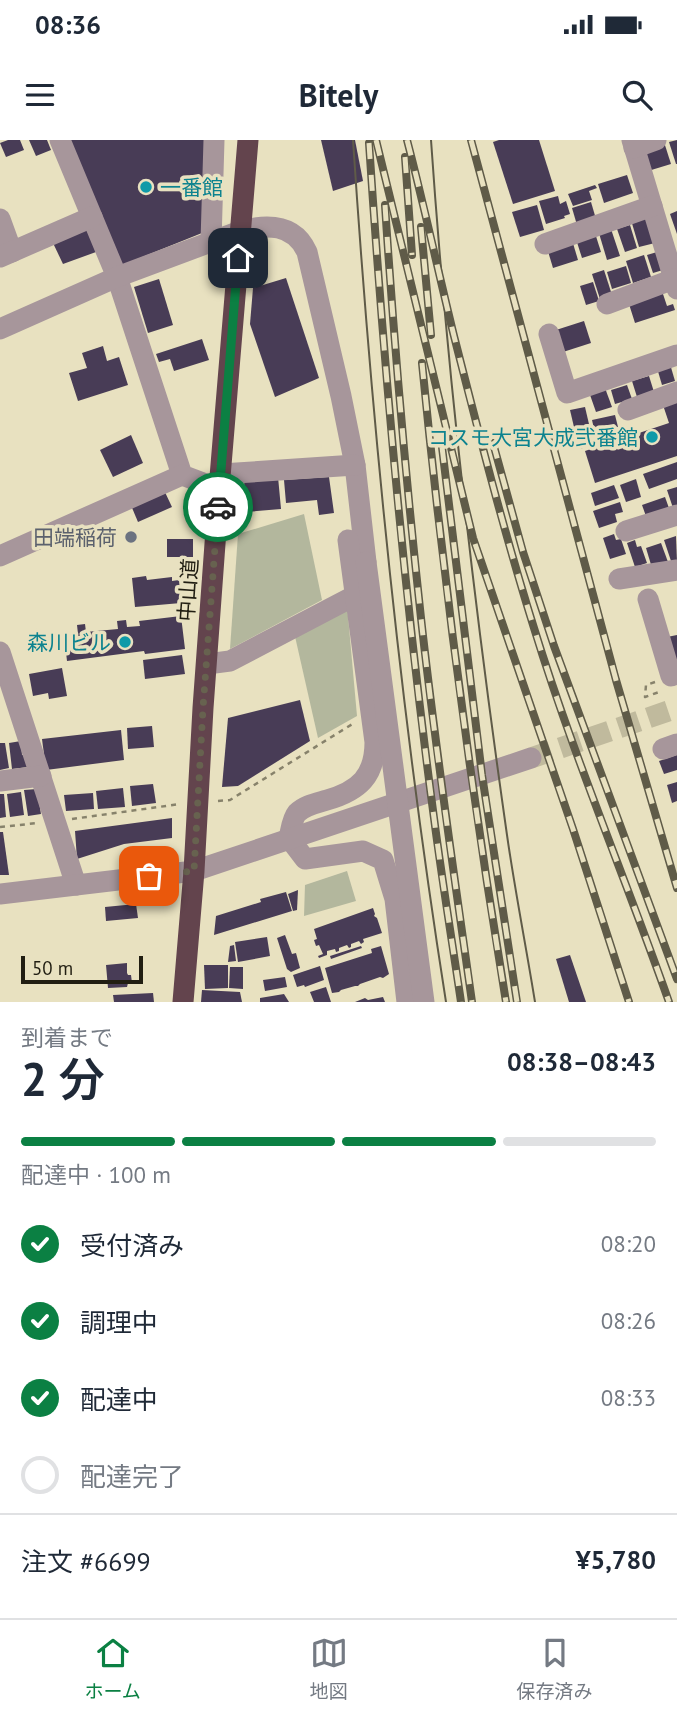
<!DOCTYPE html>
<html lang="ja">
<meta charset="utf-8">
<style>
:root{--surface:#fff;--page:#f2f2f3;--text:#1f2937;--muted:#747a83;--line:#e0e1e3;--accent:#0b8043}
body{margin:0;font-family:"PT Sans","Noto Sans JP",sans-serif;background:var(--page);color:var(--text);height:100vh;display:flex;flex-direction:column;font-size:26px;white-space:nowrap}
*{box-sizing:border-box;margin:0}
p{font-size:23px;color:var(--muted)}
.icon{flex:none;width:38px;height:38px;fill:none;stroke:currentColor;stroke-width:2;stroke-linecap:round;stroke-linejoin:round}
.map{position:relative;height:862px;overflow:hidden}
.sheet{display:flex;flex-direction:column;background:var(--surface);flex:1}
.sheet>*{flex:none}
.scale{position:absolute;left:21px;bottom:18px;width:122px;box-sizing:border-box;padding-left:7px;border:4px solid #211e12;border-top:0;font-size:19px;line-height:24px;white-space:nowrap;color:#211e12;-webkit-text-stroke:5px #e8e1c0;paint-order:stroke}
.pin{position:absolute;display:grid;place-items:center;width:60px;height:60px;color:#fff;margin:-30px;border-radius:14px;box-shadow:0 4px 10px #0006}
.courier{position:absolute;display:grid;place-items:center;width:70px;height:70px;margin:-35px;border:5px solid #0b8043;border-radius:50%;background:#fff;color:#222;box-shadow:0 2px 9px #0007}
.summary em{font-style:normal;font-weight:600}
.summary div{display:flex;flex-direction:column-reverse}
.summary{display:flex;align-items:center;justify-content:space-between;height:119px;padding:0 21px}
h1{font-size:46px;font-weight:600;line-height:52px}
.bar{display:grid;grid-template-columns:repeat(4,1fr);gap:10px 7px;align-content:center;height:84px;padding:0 21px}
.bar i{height:9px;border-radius:5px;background:var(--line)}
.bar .selected{background:var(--accent)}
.bar p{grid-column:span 4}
.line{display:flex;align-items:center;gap:18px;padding:0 21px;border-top:2px solid var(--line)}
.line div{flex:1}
ol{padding:0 21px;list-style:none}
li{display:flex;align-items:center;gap:21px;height:77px}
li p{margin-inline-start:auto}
li .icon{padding:7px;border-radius:50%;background:var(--accent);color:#fff;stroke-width:4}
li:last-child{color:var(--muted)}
li i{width:38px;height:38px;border:4px solid var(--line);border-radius:50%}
.status{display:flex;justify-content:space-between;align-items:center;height:49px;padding:0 35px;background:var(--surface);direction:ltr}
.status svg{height:19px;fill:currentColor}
header{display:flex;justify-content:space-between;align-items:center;height:91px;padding:0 21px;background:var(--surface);font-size:32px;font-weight:600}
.menu{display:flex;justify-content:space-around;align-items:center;height:98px;border-top:2px solid var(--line);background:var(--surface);font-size:19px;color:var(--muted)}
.menu a{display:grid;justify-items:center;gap:4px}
.menu .selected{color:var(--accent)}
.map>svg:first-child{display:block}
</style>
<div class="status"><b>08:36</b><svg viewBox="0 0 49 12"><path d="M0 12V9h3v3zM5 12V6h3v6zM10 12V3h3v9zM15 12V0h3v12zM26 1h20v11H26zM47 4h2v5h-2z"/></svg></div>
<header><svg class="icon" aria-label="menu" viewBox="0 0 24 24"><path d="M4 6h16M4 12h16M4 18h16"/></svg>Bitely<svg class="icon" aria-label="search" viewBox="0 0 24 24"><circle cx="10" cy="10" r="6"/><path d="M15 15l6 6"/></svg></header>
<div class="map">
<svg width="677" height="862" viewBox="0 0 677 862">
<rect width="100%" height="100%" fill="#e8e1c0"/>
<g fill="#b3b79d">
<path d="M 304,374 L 322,460 L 230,509 L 238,394 Z"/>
<path d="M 347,465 L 357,576 L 318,598 L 294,492 Z"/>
<path d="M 347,731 L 356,761 L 304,776 L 305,745 Z"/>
</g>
<g fill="#483c56">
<path d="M 8,0 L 20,0 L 24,10 L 6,17 L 0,3 Z"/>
<path d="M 29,0 L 47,0 L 51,10 L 36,16 Z"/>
<path d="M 69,0 L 205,0 L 202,93 L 120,126 Z"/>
<path d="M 321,0 L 355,0 L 363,41 L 333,51 Z"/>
<path d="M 499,0 L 539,0 L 555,51 L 513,64 L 493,2 Z"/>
<path d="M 677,0 L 677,24 L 676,24 L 669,2 Z"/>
<path d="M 664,2 L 671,24 L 648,31 L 641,9 Z"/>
<path d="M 627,35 L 633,53 L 604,63 L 598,44 Z"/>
<path d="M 595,45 L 597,48 L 589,51 L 592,60 L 573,66 L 568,54 Z"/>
<path d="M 558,56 L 560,64 L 566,61 L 570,74 L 564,76 L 565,78 L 546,84 L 539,61 Z"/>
<path d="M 591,62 L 596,79 L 577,85 L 572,68 Z"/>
<path d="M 537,65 L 544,90 L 520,97 L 512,72 Z"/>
<path d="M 677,71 L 677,94 L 670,74 Z"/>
<path d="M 646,75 L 655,103 L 639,107 L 631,80 Z"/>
<path d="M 630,85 L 637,108 L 625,112 L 617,89 Z"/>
<path d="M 610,86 L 620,116 L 607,120 L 598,90 Z"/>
<path d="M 87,88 L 96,112 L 63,124 L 53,103 Z"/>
<path d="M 594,90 L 601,112 L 582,118 L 575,96 Z"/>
<path d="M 572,100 L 578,120 L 553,128 L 547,108 Z"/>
<path d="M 657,112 L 663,130 L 653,133 L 647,115 Z"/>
<path d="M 644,115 L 651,137 L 633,143 L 626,121 Z"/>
<path d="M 626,126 L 631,143 L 612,149 L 607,132 Z"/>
<path d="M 604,130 L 612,155 L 600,159 L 592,134 Z"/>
<path d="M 286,138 L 319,238 L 275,257 L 250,184 L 253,148 Z"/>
<path d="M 159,139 L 173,185 L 148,193 L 134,147 Z"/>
<path d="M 593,142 L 599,161 L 586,165 L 580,146 Z"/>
<path d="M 662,151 L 667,166 L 673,164 L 675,170 L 635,183 L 628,161 Z"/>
<path d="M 584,181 L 591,203 L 563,212 L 556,190 Z"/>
<path d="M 202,199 L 209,220 L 174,231 L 170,219 L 159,222 L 156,214 Z"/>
<path d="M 103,206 L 107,221 L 119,217 L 128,245 L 78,261 L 69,233 L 87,228 L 82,213 Z"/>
<path d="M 670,224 L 675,241 L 662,245 L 657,228 Z"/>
<path d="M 649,236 L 654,252 L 637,257 L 632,241 Z"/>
<path d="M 627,245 L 632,259 L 615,264 L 611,250 Z"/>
<path d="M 605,248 L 612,267 L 596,272 L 589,252 Z"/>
<path d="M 677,260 L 677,316 L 595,343 L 585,311 L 669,283 L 663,265 Z"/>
<path d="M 585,267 L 592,297 L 577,300 L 570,270 Z"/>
<path d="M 615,275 L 618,287 L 595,293 L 592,280 Z"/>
<path d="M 620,291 L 621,295 L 580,309 L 579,305 Z"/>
<path d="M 131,295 L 143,323 L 113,337 L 100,310 Z"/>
<path d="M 677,322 L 677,339 L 649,349 L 643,334 Z"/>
<path d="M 278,337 L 281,369 L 246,372 L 244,340 Z"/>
<path d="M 329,337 L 334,373 L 319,375 L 317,360 L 286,363 L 284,340 Z"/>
<path d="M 636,339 L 641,357 L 626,362 L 620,345 Z"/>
<path d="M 614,345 L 619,358 L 595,366 L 591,353 Z"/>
<path d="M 677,347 L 677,367 L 673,368 L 667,350 Z"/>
<path d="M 163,348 L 172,367 L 138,382 L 130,363 Z"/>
<path d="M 665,357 L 670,371 L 647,379 L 642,365 Z"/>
<path d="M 620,362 L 623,372 L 615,374 L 617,382 L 599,388 L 593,371 Z"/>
<path d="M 614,394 L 616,400 L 621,399 L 626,414 L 610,419 L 603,398 Z"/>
<path d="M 676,396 L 677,422 L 672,424 L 664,400 Z"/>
<rect x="167" y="399" width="26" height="18"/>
<path d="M 635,400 L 637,407 L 641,406 L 647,423 L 635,427 L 627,403 Z"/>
<path d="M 661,403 L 668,422 L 652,428 L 646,408 Z"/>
<path d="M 146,436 L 147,440 L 172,437 L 172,441 L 179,440 L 181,463 L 135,467 L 132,438 Z"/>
<path d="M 181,476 L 185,509 L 145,514 L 144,511 L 67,521 L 64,495 L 78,494 L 77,485 L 85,484 L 86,492 L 118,489 L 117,481 L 126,480 L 127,487 L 140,486 L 139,481 Z"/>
<path d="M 677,495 L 677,521 L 667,497 Z"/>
<path d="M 182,515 L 185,534 L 145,539 L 143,520 Z"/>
<path d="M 62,528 L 67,556 L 49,559 L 48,553 L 33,556 L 29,534 Z"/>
<path d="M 300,560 L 310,601 L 238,646 L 222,647 L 228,578 Z"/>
<path d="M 152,586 L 154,607 L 128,609 L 127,588 Z"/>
<path d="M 121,590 L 124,620 L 46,630 L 42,599 Z"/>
<path d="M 21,601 L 22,615 L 26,614 L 28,627 L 12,629 L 9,603 Z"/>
<path d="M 0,603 L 5,603 L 9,628 L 0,630 Z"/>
<path d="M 677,615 L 677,630 L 664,634 L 659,621 Z"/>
<path d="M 677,642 L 677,661 L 672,663 L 667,645 Z"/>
<path d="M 153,644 L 156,663 L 132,666 L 130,646 Z"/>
<path d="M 123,648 L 125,667 L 98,669 L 96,651 Z"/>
<path d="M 37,649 L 41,674 L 28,676 L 24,650 Z"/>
<path d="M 21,652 L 24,675 L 10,677 L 7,654 Z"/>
<path d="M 93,653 L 94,669 L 66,671 L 64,655 Z"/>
<path d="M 0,654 L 4,654 L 6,677 L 0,678 Z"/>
<path d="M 172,678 L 172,698 L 124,704 L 77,719 L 75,691 Z"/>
<path d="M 0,692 L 3,692 L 9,735 L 0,735 Z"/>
<path d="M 298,750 L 297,770 L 293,771 L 288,754 Z"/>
<path d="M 286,752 L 292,771 L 214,795 L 216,776 L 261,762 L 260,759 Z"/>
<path d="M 136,764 L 138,778 L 106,781 L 105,767 Z"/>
<path d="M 373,768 L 375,774 L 374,776 L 377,778 L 382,793 L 363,799 L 364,802 L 361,804 L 359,801 L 351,804 L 351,807 L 349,808 L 347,805 L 339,808 L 339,811 L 336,812 L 335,809 L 327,811 L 327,815 L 319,818 L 318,816 L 323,814 L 319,805 L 316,806 L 314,800 L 317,799 L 314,789 Z"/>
<path d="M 285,795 L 292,814 L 296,813 L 300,828 L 291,832 L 287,829 L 277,798 Z"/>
<path d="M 267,797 L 270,816 L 238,822 L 235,802 Z"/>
<path d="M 234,805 L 236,821 L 228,822 L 230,806 Z"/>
<path d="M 361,806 L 362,808 L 331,819 L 330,816 Z"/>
<path d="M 381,806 L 389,834 L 383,838 L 380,837 L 360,844 L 358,846 L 355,846 L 341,850 L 339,852 L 332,853 L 325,828 L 372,813 L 371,809 Z"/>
<path d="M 570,815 L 586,862 L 569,862 L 556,819 Z"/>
<path d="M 127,823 L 127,833 L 128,835 L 131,835 L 132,843 L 128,843 L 127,847 L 108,848 L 106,825 Z"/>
<path d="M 204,825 L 228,825 L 228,848 L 205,849 Z"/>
<path d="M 320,826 L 324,840 L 305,847 L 304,845 L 297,847 L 293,835 Z"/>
<path d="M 230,827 L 243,827 L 243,849 L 229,848 Z"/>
<path d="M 285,837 L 287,847 L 265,851 L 263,840 Z"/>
<path d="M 326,847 L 331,862 L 314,862 L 310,852 Z"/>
<path d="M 202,850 L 240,852 L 242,862 L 201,862 Z"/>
<path d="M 153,853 L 154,862 L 114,862 L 113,855 Z"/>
<path d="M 284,854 L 289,862 L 260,862 L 260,858 Z"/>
<path d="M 383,857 L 385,862 L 355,862 L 365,858 L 368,860 Z"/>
</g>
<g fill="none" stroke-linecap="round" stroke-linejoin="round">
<path stroke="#c0ba9d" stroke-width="21" stroke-dasharray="21 10" stroke-linecap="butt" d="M 531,618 L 677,568"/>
<g stroke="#87826b" stroke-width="2.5" stroke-dasharray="5 5" stroke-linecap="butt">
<path d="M 655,542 L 646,545 L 645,557 L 662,551"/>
<path d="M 218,661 L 230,660 L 354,583"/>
<path d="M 72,679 L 180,664"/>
<path d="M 0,687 L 38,683"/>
</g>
<g stroke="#a7969b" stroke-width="21">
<path d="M 60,0 L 117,137 L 182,335 L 219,349"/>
<path d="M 632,0 L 677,149"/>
<path d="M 634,8 L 656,0"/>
<path d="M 0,79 L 12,112"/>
<path d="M 211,102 L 214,0"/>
<path d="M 545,104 L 652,66"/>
<path d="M 0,117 L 92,77"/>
<path d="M 607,164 L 674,139"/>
<path d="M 0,189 L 117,137 L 240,91 C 266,84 294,83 307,112 L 341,256 L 355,325 L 366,422"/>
<path d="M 549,194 L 567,253 L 677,215"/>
<path d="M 628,270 L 677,252"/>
<path d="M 221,334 L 355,325"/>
<path d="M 626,391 L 677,375"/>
<path d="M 0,416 L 182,335"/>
<path d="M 619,439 L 677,430"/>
<path d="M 648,459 L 671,536 L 677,534"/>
<path d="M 0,512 L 76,745"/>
<path d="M 207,524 L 230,521 L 356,455"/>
<path d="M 663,609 L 677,604"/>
<path d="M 0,641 L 41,636"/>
<path d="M 289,698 C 291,690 292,679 297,673 C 305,665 317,663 327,660 C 359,651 375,636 375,602 L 348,400"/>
<path d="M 289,698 L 305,719 L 363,711 L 383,720 L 395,759 L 407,862"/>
<path d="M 0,754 L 194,731 L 531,618"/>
</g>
<path stroke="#63444d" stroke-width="21" d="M 183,862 L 194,731 L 203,568 L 219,349 L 248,0"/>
<g stroke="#5f5b48" stroke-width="2">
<path d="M 353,0 C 372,288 401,577 446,862"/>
<path d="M 431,0 C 447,233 474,464 507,695 C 515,751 526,806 535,862"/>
</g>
<g stroke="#5f5b48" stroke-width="8">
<g id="rail">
<path d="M 376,0 L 473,398 L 573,689 L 629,862"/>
<path d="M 407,0 C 424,65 438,131 454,196 C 479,294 504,392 534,488 C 573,615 625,737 669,862"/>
<path d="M 471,0 L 616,540 L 677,748"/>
<path d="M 369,3 C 384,229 404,454 434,678 C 442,740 452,801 461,862"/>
<path d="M 405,17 L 412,115"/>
<path d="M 385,65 C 394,203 406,341 421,478 C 435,606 454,734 472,862"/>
<path d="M 421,87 L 431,195"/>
<path d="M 422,223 C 443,437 471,650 506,862"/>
<path d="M 493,303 L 523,412 L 554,506 L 677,839"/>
<path d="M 442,307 L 482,635 L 517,862"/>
</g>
</g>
<use href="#rail" stroke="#e8e1c0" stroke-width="5" stroke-dasharray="16" stroke-linecap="butt"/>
<path stroke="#a7969b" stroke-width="21" d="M 366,422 L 424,862"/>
</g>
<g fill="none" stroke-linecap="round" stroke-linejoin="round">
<path stroke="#67624f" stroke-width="7" stroke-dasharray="0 12.6" d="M 149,736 L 194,731 L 203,568 L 218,367"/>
<path stroke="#0b8043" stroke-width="9" d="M 218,367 L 238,118"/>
</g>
<g fill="#0f9aa8" stroke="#e8e1c0" stroke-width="2.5">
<circle cx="146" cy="47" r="7"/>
<circle cx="652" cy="297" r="7"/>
<circle cx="125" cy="502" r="7"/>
</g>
<circle fill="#6b7280" stroke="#e8e1c0" stroke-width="2.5" cx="131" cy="397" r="7"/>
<g text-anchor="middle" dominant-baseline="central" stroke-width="7" stroke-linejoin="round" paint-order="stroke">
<g font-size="21" fill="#0d838f" stroke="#e8e1c0" text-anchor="end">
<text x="160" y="47" text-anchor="start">一番館</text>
<text x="638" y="297">コスモ大宮大成弐番館</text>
<text x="111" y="502">森川ビル</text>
</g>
<g font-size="21" fill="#5b616d" stroke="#e8e1c0" text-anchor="end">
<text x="117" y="397">田端稲荷</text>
</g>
<g font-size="21" fill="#211e12" stroke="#e8e1c0">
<text transform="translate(188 450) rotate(-86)">中山道</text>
</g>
</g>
</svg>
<div class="scale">50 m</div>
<div class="pin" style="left:149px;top:736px;background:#ea580c"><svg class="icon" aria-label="bag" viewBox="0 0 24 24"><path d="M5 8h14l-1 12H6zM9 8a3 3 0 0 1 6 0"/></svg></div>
<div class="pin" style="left:238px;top:118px;background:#1f2937"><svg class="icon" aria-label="home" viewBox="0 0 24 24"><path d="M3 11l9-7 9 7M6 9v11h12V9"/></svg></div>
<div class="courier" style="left:218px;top:367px"><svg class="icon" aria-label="car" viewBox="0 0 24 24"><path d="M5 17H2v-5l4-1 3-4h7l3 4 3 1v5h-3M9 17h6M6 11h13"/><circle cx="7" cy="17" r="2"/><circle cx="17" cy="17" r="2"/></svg></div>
</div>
<section class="sheet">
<div class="summary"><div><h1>2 分</h1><p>到着まで</p></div><em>08:38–08:43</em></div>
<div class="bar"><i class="selected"></i><i class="selected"></i><i class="selected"></i><i></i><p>配達中 · 100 m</p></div>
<ol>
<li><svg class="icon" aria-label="check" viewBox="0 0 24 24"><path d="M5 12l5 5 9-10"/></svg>受付済み<p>08:20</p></li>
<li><svg class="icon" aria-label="check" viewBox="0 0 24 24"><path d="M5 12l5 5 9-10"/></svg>調理中<p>08:26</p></li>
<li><svg class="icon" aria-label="check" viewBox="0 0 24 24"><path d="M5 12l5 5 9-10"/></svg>配達中<p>08:33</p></li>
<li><i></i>配達完了</li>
</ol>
<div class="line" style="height:91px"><div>注文 #6699</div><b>¥5,780</b></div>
</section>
<nav class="menu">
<a class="selected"><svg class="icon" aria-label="home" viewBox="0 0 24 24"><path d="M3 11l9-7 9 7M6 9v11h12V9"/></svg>ホーム</a>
<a><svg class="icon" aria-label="map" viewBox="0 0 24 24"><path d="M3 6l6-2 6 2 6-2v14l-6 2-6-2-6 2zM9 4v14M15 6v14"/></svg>地図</a>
<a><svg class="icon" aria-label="saved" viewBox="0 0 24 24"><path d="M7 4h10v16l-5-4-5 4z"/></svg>保存済み</a>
</nav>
